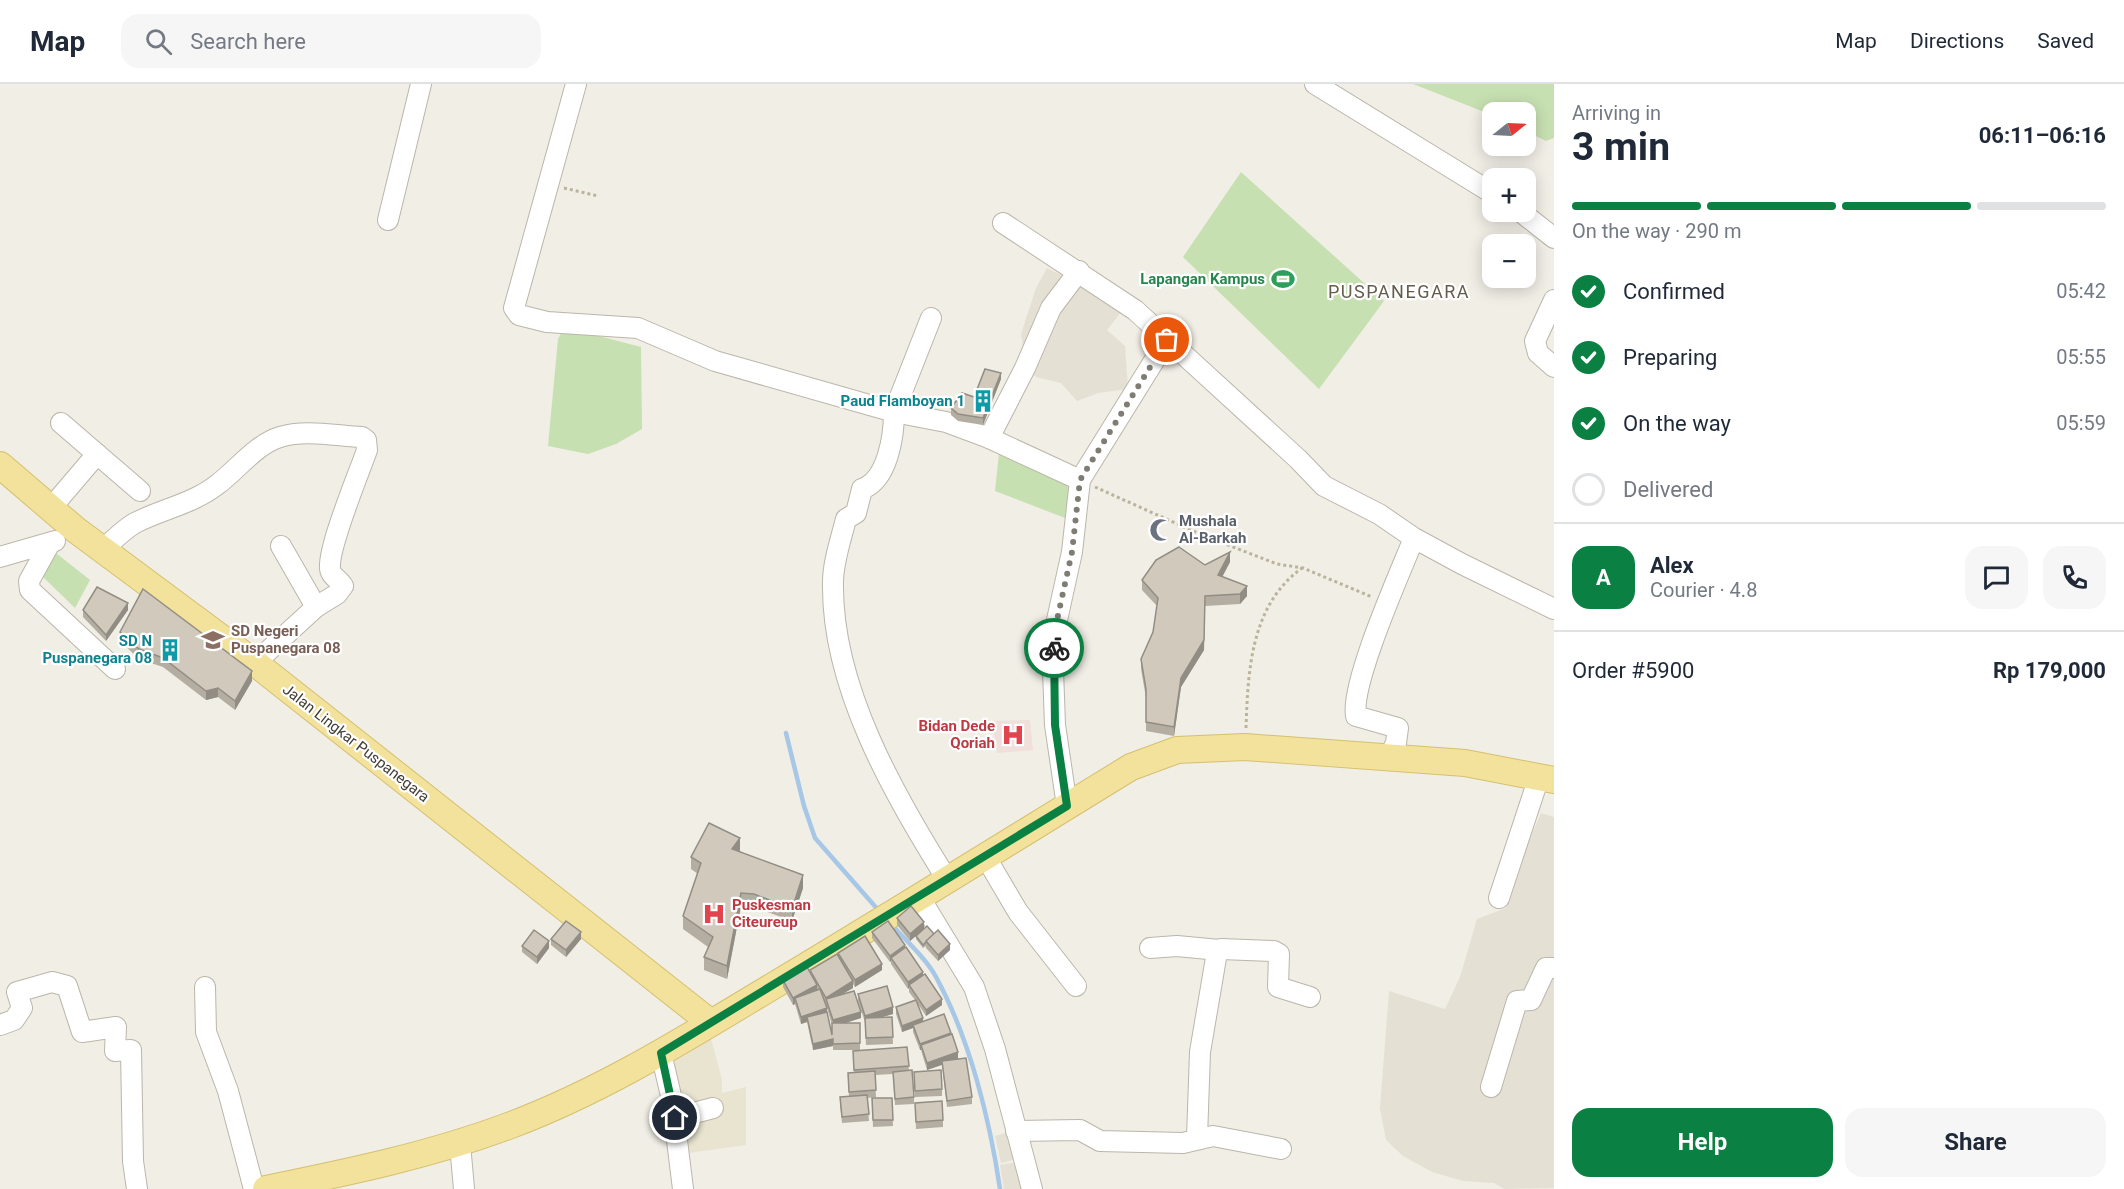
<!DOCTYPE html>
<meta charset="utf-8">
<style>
:root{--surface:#fff;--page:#f6f6f7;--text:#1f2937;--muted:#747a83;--line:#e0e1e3;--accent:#0b8043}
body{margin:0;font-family:Roboto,sans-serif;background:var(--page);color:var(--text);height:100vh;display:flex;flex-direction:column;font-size:22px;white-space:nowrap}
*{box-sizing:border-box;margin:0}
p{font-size:20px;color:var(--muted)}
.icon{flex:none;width:33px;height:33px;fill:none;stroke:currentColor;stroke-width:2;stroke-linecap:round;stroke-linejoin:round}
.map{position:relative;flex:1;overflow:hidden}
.details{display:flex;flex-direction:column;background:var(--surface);width:570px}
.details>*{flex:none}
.needle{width:39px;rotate:72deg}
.fabs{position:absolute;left:1482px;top:18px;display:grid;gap:12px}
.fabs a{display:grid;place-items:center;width:54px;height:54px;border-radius:12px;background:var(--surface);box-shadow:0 3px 15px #0003;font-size:30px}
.pin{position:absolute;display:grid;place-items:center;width:51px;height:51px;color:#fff;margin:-26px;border:3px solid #fff;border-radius:50%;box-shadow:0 2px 6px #0007}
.courier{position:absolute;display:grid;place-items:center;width:60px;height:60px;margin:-30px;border:4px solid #0b8043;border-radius:50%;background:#fff;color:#222;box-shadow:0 2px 8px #0007}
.head em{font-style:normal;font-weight:700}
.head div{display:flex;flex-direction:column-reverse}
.head{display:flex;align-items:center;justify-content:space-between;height:102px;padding:0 18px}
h1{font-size:39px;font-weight:700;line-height:45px}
.bar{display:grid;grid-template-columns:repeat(4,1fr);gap:9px 6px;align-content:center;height:72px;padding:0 18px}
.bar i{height:8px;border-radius:4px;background:var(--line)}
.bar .active{background:var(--accent)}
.bar p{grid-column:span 4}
.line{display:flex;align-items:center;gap:15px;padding:0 18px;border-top:2px solid var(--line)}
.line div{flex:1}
.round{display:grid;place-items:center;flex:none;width:63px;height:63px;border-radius:18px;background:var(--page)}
ol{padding:0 18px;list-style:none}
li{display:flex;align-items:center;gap:18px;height:66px}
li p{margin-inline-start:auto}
li .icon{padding:6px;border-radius:50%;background:var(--accent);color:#fff;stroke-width:4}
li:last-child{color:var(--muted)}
li i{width:33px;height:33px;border:3px solid var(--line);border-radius:50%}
.cta{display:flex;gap:12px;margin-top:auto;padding:12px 18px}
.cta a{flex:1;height:69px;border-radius:18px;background:var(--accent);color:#fff;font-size:24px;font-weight:700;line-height:69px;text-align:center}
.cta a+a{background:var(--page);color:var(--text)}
header{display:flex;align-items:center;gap:36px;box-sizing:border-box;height:84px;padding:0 30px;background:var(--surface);border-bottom:2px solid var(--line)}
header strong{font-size:28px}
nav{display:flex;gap:33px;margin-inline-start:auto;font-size:21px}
.search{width:420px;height:54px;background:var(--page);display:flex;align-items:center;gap:15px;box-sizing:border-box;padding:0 21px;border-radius:18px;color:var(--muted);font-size:22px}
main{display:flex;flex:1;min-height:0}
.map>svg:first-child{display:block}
</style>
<header>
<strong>Map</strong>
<div class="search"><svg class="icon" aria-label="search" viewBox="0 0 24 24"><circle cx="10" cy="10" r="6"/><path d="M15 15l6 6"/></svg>Search here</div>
<nav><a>Map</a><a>Directions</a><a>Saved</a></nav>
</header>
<main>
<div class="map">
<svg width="1554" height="1105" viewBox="0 0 1554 1105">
<rect width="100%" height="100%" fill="#f0eee5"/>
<g fill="#e4e0d4">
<path d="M 1047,184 L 1089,205 L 1121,228 L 1107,246 L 1125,262 L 1128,305 L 1098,309 L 1077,317 L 1061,299 L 1036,293 L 1027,285 L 1021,250 L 1036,204 Z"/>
<path d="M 1541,729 L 1554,733 L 1554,1104 L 1504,1105 L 1494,1099 L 1463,1097 L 1432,1088 L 1403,1072 L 1386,1056 L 1380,1024 L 1389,907 L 1445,925 L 1460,893 L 1477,835 L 1506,824 L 1519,780 Z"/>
<path d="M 1010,1048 L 1017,1075 L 1001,1079 L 995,1052 Z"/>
<path d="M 1018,1078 L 1023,1105 L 1004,1105 L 1000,1081 Z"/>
</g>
<path fill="#e8e4d0" d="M 711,955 L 722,996 L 722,1009 L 746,1003 L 746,1061 L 688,1069 L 672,972 Z"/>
<path fill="#f0dfda" d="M 1030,636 L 1033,666 L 997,669 L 992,637 Z"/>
<g fill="#c7e0b2">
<path d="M 1413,0 L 1554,0 L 1554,54 L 1546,57 L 1526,47 L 1526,28 L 1492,28 L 1492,31 Z"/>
<path d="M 1241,88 L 1384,217 L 1319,305 L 1183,173 Z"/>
<path d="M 564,243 L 641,263 L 642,345 L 616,360 L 588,370 L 548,362 L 558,255 Z"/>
<path d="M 999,369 L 1072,398 L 1065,434 L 995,407 Z"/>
<path d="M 56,469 L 90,496 L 75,524 L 42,492 Z"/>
</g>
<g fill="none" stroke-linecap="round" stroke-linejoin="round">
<g stroke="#a7c7e7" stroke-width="4.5">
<path d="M 786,649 L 804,722 L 815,754 L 880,828"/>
<path d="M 892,841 C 906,857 926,874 936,893 C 970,955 990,1037 1000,1105"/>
</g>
<g stroke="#bbb6a9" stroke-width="22">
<g id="minor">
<path d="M 576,0 L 514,224 L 519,231 L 547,238 L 638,244 L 715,277 L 894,328 L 946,338 L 989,354 L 1080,396"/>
<path d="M 1315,0 L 1492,109"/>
<path d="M 1521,128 L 1554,154"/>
<path d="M 388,136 L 421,0"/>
<path d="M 1003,139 L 1135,226 L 1298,375 L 1324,402 L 1379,430 L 1414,454 L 1462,480 L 1554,525"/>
<path d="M 1554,216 L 1535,257 L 1538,269 L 1554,283"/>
<path d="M 931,234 L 894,328 C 894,351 888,396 862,405 L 856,429 L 846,435 C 841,455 833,478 833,498 C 831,603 894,710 948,797"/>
<path d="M 61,339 L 140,407"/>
<path d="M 989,354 L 1025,284 L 1051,224 L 1079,187"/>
<path d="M 51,424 L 97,370"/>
<path d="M 50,459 L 29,497 L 30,506 L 115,585"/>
<path d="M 103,466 C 113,456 123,446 135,439 C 162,425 193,420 218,400 C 238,385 255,361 280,353 C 305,345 337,352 362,353 L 366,356 L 367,366 C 359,389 328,463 330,484 C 330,492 340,496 343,502 L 337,510 L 316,523"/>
<path d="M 0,473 L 55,457"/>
<path d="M 255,579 L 316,523 L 281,462"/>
<path d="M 1389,673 L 1396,659 L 1398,644 L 1356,632 C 1350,600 1400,489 1414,454"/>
<path d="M 1067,722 L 1055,641 L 1053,586 L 1055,545 L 1072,468 L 1080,396 L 1167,256"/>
<path d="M 985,772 L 1018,828 L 1076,902"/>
<path d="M 920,814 L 974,903 L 995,965 L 1032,1105"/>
<path d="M 1499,814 L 1539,693"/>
<path d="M 1150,864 L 1177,862 L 1219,866"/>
<path d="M 205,903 L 206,948 L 228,1007 L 254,1105"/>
<path d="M 0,941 L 14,936 L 22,924 L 17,908 L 52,898 L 67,902 L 82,948 L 116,943 L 115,967 L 131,966 L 133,1077 L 137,1105"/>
<path d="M 661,969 L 672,1016 L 683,1105"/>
<path d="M 1491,1003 L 1517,917 L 1531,916 L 1546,884 L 1554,884"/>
<path d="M 675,1034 L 713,1024"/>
<path d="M 1016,1047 L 1080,1046 L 1100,1057 L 1183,1059 L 1213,1052 L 1281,1065"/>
<path d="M 1197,1054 L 1200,968 L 1217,868 L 1221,865 L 1274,867 L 1279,870 L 1278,903 L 1310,913"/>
<path d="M 460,1060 L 464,1105"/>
</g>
</g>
<g stroke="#d5c06e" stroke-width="28">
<g id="major">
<path d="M 0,381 L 76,446 L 255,579 L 711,939"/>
<path d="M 266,1105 C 349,1088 431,1071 511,1041 C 604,1006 688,953 773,902 C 893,830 1012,756 1131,683 L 1177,666 L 1245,663 L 1465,679 L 1554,696"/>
</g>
</g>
<g stroke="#bbb39c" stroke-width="3" stroke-dasharray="3 3" stroke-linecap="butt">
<path d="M 564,104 L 598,112"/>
<path d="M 1095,403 L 1202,451 L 1277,480 L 1303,484 L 1372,513"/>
<path d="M 1246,644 C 1248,585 1251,521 1302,484"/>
</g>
<use href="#minor" stroke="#fff" stroke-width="20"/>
<use href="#major" stroke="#f2e29c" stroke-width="26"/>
</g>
<g fill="#b4aea2" fill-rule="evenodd">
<path d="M 1001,295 L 983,341 L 958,337 L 951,331 L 951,324 L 974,313 Z"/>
<path d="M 1230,478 L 1222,493 L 1247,512 L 1240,520 L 1205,522 L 1204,566 L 1181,603 L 1174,652 L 1146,647 L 1146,614 L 1141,585 L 1141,575 L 1153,548 L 1157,522 L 1142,506 L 1142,496 L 1205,481 Z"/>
<path d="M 83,526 L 128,526 L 106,557 L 83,533 Z"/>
<path d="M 120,548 L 252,597 L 235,626 L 218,613 L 206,616 L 163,583 L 139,575 L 120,557 Z"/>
<path d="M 740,766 L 740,767 L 803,804 L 792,837 L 754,823 L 741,822 L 727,895 L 704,886 L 704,873 L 708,863 L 683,845 L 683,832 L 698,790 L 691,785 L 691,773 Z"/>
<path d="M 897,834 L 924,845 L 934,850 L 950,866 L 938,877 L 926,864 L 926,862 L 923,864 L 916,855 L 916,852 L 910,857 L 897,841 Z"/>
<path d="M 872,848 L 905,864 L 923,891 L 942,921 L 926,932 L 918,920 L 923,938 L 951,950 L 958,975 L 956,975 L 972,1013 L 972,1020 L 947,1023 L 942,981 L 927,986 L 921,966 L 920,966 L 913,948 L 913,944 L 902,948 L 896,930 L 896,923 L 915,916 L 909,908 L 909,904 L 908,905 L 891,880 L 891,877 L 890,878 L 872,854 Z"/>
<path d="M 551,855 L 581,855 L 566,873 L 551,861 Z"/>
<path d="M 522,862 L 549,864 L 537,880 L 522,868 Z"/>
<path d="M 838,869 L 882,886 L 855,903 L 853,900 L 853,904 L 842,910 L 861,934 L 845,939 L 860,939 L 860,966 L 833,966 L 833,962 L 813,966 L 807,938 L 801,940 L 795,920 L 793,921 L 783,903 L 783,896 L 810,888 L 810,886 L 838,872 ZM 825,917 L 832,941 L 832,951 L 827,928 Z"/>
<path d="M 858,910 L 893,930 L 882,933 L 892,933 L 893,960 L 866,961 L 865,938 L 858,917 Z"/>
<path d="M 907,963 L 909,987 L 914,1013 L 914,1020 L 895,1021 L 893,990 L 875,991 L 876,1013 L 867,1014 L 869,1037 L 842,1039 L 840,1020 L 849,1012 L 848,989 L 854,989 L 853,967 Z"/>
<path d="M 914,994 L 942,1005 L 942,1012 L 915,1013 Z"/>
<path d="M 872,1014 L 892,1014 L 893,1042 L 873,1043 Z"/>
<path d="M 915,1019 L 943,1036 L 943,1043 L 916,1045 Z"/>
</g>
<g fill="#928d84">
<path d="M 1001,289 L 1001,295 L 983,341 L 983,334 Z"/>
<path d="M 1230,468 L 1230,478 L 1218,501 L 1218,491 Z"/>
<path d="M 1247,502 L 1247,512 L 1240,520 L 1240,510 Z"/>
<path d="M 1205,512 L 1204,566 L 1181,603 L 1174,652 L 1174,643 L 1181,594 Z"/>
<path d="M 128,519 L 128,526 L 106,557 L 106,551 Z"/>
<path d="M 252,587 L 252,597 L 235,626 L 235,617 Z"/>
<path d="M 218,604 L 218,613 L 206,616 L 206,607 Z"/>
<path d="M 740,754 L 740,766 L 732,777 L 732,765 Z"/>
<path d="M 803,791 L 803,804 L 792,837 L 792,825 Z"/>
<path d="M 741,809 L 741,822 L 727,895 L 727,882 Z"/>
<path d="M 924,838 L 924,845 L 910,857 L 910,850 Z"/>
<path d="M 581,848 L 581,855 L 566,873 L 566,866 Z"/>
<path d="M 549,857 L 549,864 L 537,880 L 537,873 Z"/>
<path d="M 950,860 L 950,866 L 938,877 L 938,871 Z"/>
<path d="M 905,861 L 905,868 L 891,874 L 891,877 L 890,878 L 890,872 Z"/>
<path d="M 882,880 L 882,886 L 855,903 L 855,896 Z"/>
<path d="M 923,888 L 923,894 L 909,901 L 909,904 L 908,905 L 908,898 Z"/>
<path d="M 853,897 L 853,904 L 827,919 L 826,914 Z"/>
<path d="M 817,901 L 817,908 L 795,914 L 795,920 L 793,921 L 793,914 Z"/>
<path d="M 942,915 L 942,921 L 926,932 L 926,926 Z"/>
<path d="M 893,923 L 893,930 L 865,938 L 865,932 Z"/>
<path d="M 827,924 L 827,931 L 807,933 L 807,938 L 801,940 L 801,933 Z"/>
<path d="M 861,928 L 861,934 L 833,943 L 833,936 Z"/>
<path d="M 923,934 L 923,940 L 913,941 L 913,944 L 902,948 L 902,942 Z"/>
<path d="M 951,949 L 951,955 L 921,961 L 921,966 L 920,966 L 920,960 Z"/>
<path d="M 833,955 L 833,962 L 813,966 L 813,960 Z"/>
<path d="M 958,968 L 958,975 L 927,986 L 927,979 Z"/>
</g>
<g fill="#d1cabc" stroke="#928d84" stroke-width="1.5">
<path d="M 985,285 L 1001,289 L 983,334 L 958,330 L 951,324 L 962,309 L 974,313 Z"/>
<path d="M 1179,463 L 1205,481 L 1230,468 L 1218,491 L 1247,502 L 1240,510 L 1205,512 L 1204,556 L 1181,594 L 1174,643 L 1146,638 L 1146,605 L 1141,575 L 1153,548 L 1158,514 L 1142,496 L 1156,476 Z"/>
<path d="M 97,503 L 128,519 L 106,551 L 83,526 Z"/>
<path d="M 143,505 L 252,587 L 235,617 L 218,604 L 206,607 L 163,574 L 139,565 L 120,548 Z"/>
<path d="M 709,739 L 740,754 L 732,765 L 803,791 L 792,825 L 754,810 L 741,809 L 727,882 L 704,873 L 713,853 L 683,832 L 701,779 L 691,773 Z"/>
<path d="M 911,822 L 924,838 L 910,850 L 897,834 Z"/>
<path d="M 566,837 L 581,848 L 566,866 L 551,855 Z"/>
<path d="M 888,837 L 905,861 L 890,872 L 872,848 Z"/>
<path d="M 927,842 L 934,850 L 923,861 L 916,852 Z"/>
<path d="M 534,846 L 549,857 L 537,873 L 522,862 Z"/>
<path d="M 938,846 L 950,860 L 938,871 L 926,857 Z"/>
<path d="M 865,852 L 882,880 L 855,896 L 838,869 Z"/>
<path d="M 906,863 L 923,888 L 908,898 L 891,874 Z"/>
<path d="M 837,870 L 853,897 L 826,914 L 810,886 Z"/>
<path d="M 807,883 L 817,901 L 793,914 L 783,896 Z"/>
<path d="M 925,890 L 942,915 L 926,926 L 909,901 Z"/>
<path d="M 887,902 L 893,923 L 865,932 L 858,910 Z"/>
<path d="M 820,905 L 827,924 L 801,933 L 795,914 Z"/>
<path d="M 854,907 L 861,928 L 833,936 L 826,915 Z"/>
<path d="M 916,916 L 923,934 L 902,942 L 896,923 Z"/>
<path d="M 827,928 L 832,951 L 832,939 L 860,939 L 860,959 L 833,960 L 833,955 L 813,960 L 807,933 Z"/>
<path d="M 944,930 L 951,949 L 920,960 L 913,941 Z"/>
<path d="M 892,933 L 893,953 L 866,954 L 865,934 Z"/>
<path d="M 952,950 L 958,968 L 927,979 L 921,961 Z"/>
<path d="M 907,963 L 909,982 L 854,986 L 853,967 Z"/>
<path d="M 966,974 L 972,1013 L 947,1017 L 942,977 Z"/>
<path d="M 912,986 L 914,1013 L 895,1015 L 893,988 Z"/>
<path d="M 941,986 L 942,1005 L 915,1007 L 914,988 Z"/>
<path d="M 875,987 L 876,1006 L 849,1008 L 848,989 Z"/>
<path d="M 867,1011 L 869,1030 L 842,1033 L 840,1013 Z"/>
<path d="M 872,1014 L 892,1014 L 893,1036 L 873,1036 Z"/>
<path d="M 942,1017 L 943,1036 L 916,1038 L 915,1019 Z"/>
</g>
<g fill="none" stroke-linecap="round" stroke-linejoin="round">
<path stroke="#7f7c73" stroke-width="6" stroke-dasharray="0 10.8" d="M 1054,564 L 1055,545 L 1072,468 L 1080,396 L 1167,256"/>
<path stroke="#0b8043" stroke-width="8" d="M 675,1034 L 661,969 L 1067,722 L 1055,641 L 1054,564"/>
</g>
<defs>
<g id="stadium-bare" transform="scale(1.8)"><path d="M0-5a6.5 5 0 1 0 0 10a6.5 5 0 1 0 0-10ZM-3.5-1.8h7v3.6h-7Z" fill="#2e9e5b" stroke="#fff" stroke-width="2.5" paint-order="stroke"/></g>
<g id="building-bare" transform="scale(1.8)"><path d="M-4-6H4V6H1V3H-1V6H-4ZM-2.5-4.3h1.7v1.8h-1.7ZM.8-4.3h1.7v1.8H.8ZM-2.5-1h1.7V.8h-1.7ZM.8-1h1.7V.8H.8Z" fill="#0f9aa8" stroke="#fff" stroke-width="2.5" paint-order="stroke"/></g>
<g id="mosque-bare" transform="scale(1.8)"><path d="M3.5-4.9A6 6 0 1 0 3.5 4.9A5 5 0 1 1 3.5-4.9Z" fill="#6b7280" stroke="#fff" stroke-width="2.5" paint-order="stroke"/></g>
<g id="school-bare" transform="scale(1.8)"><path d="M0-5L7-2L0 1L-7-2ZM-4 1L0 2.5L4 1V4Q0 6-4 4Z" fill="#8d6e63" stroke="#fff" stroke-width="2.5" paint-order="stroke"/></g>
<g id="hospital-bare" transform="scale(1.8)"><path d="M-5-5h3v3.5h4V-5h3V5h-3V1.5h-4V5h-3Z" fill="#e0444e" stroke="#fff" stroke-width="2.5" paint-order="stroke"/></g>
</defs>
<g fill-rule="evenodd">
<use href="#stadium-bare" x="1283" y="195"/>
<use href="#building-bare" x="983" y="317"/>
<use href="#mosque-bare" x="1161" y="446"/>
<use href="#school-bare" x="213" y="556"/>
<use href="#building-bare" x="170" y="566"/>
<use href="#hospital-bare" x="1013" y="651"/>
<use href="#hospital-bare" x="714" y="830"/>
</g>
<g text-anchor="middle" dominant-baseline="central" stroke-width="4.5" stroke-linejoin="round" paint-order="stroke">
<g font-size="15" font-weight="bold" fill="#27864d" stroke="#fff" text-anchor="end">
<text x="1265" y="195">Lapangan Kampus</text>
</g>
<g font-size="15" font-weight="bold" fill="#0d838f" stroke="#fff" text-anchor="end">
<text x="965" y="317">Paud Flamboyan 1</text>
<text x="152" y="557">SD N<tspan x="152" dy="17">Puspanegara 08</tspan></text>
</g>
<g font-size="15" font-weight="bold" fill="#5b616d" stroke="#fff" text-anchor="start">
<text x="1179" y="437">Mushala<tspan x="1179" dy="17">Al-Barkah</tspan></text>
</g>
<g font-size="15" font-weight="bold" fill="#785e54" stroke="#fff" text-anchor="start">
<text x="231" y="547">SD Negeri<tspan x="231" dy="17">Puspanegara 08</tspan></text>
</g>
<g font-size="15" font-weight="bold" fill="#be3a42" stroke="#fff" text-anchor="end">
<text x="995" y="642">Bidan Dede<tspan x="995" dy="17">Qoriah</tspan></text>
<text x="732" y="821" text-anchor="start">Puskesman<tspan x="732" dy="17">Citeureup</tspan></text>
</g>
<g font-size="15" fill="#423e35" stroke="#fff">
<text transform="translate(356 659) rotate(38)">Jalan Lingkar Puspanegara</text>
</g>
<g font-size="18" letter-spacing="1.5" fill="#645d4e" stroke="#fff">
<text x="1399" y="207">PUSPANEGARA</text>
</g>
</g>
</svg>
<div class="fabs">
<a><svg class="needle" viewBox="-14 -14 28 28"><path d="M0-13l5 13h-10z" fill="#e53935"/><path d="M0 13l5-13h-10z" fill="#747a83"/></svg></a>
<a>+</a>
<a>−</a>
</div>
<div class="pin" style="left:1167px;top:256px;background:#ea580c"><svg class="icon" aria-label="bag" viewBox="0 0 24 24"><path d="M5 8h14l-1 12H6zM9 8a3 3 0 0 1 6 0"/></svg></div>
<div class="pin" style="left:675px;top:1034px;background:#1f2937"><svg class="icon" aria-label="home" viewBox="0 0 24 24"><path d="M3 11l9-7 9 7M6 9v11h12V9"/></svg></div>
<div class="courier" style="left:1054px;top:564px"><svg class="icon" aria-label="bike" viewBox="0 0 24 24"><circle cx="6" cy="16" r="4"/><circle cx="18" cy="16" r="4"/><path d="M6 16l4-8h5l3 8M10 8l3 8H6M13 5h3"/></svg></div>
</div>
<section class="details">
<div class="head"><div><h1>3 min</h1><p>Arriving in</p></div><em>06:11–06:16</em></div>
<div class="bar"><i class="active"></i><i class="active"></i><i class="active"></i><i></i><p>On the way · 290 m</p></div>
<ol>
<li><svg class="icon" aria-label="check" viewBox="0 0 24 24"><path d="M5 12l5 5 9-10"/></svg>Confirmed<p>05:42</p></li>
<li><svg class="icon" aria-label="check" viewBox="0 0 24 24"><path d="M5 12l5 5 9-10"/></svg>Preparing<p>05:55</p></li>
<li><svg class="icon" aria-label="check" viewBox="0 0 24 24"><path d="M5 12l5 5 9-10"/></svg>On the way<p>05:59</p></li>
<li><i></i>Delivered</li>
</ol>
<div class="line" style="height:108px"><b class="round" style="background:var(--accent);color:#fff">A</b><div><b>Alex</b><p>Courier · 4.8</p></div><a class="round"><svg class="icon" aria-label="chat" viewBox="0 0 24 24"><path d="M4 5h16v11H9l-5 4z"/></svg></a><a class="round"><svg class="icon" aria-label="phone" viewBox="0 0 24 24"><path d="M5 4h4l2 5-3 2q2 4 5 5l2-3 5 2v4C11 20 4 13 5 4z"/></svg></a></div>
<div class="line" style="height:78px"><div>Order #5900</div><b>Rp 179,000</b></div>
<div class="cta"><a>Help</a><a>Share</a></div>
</section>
</main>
